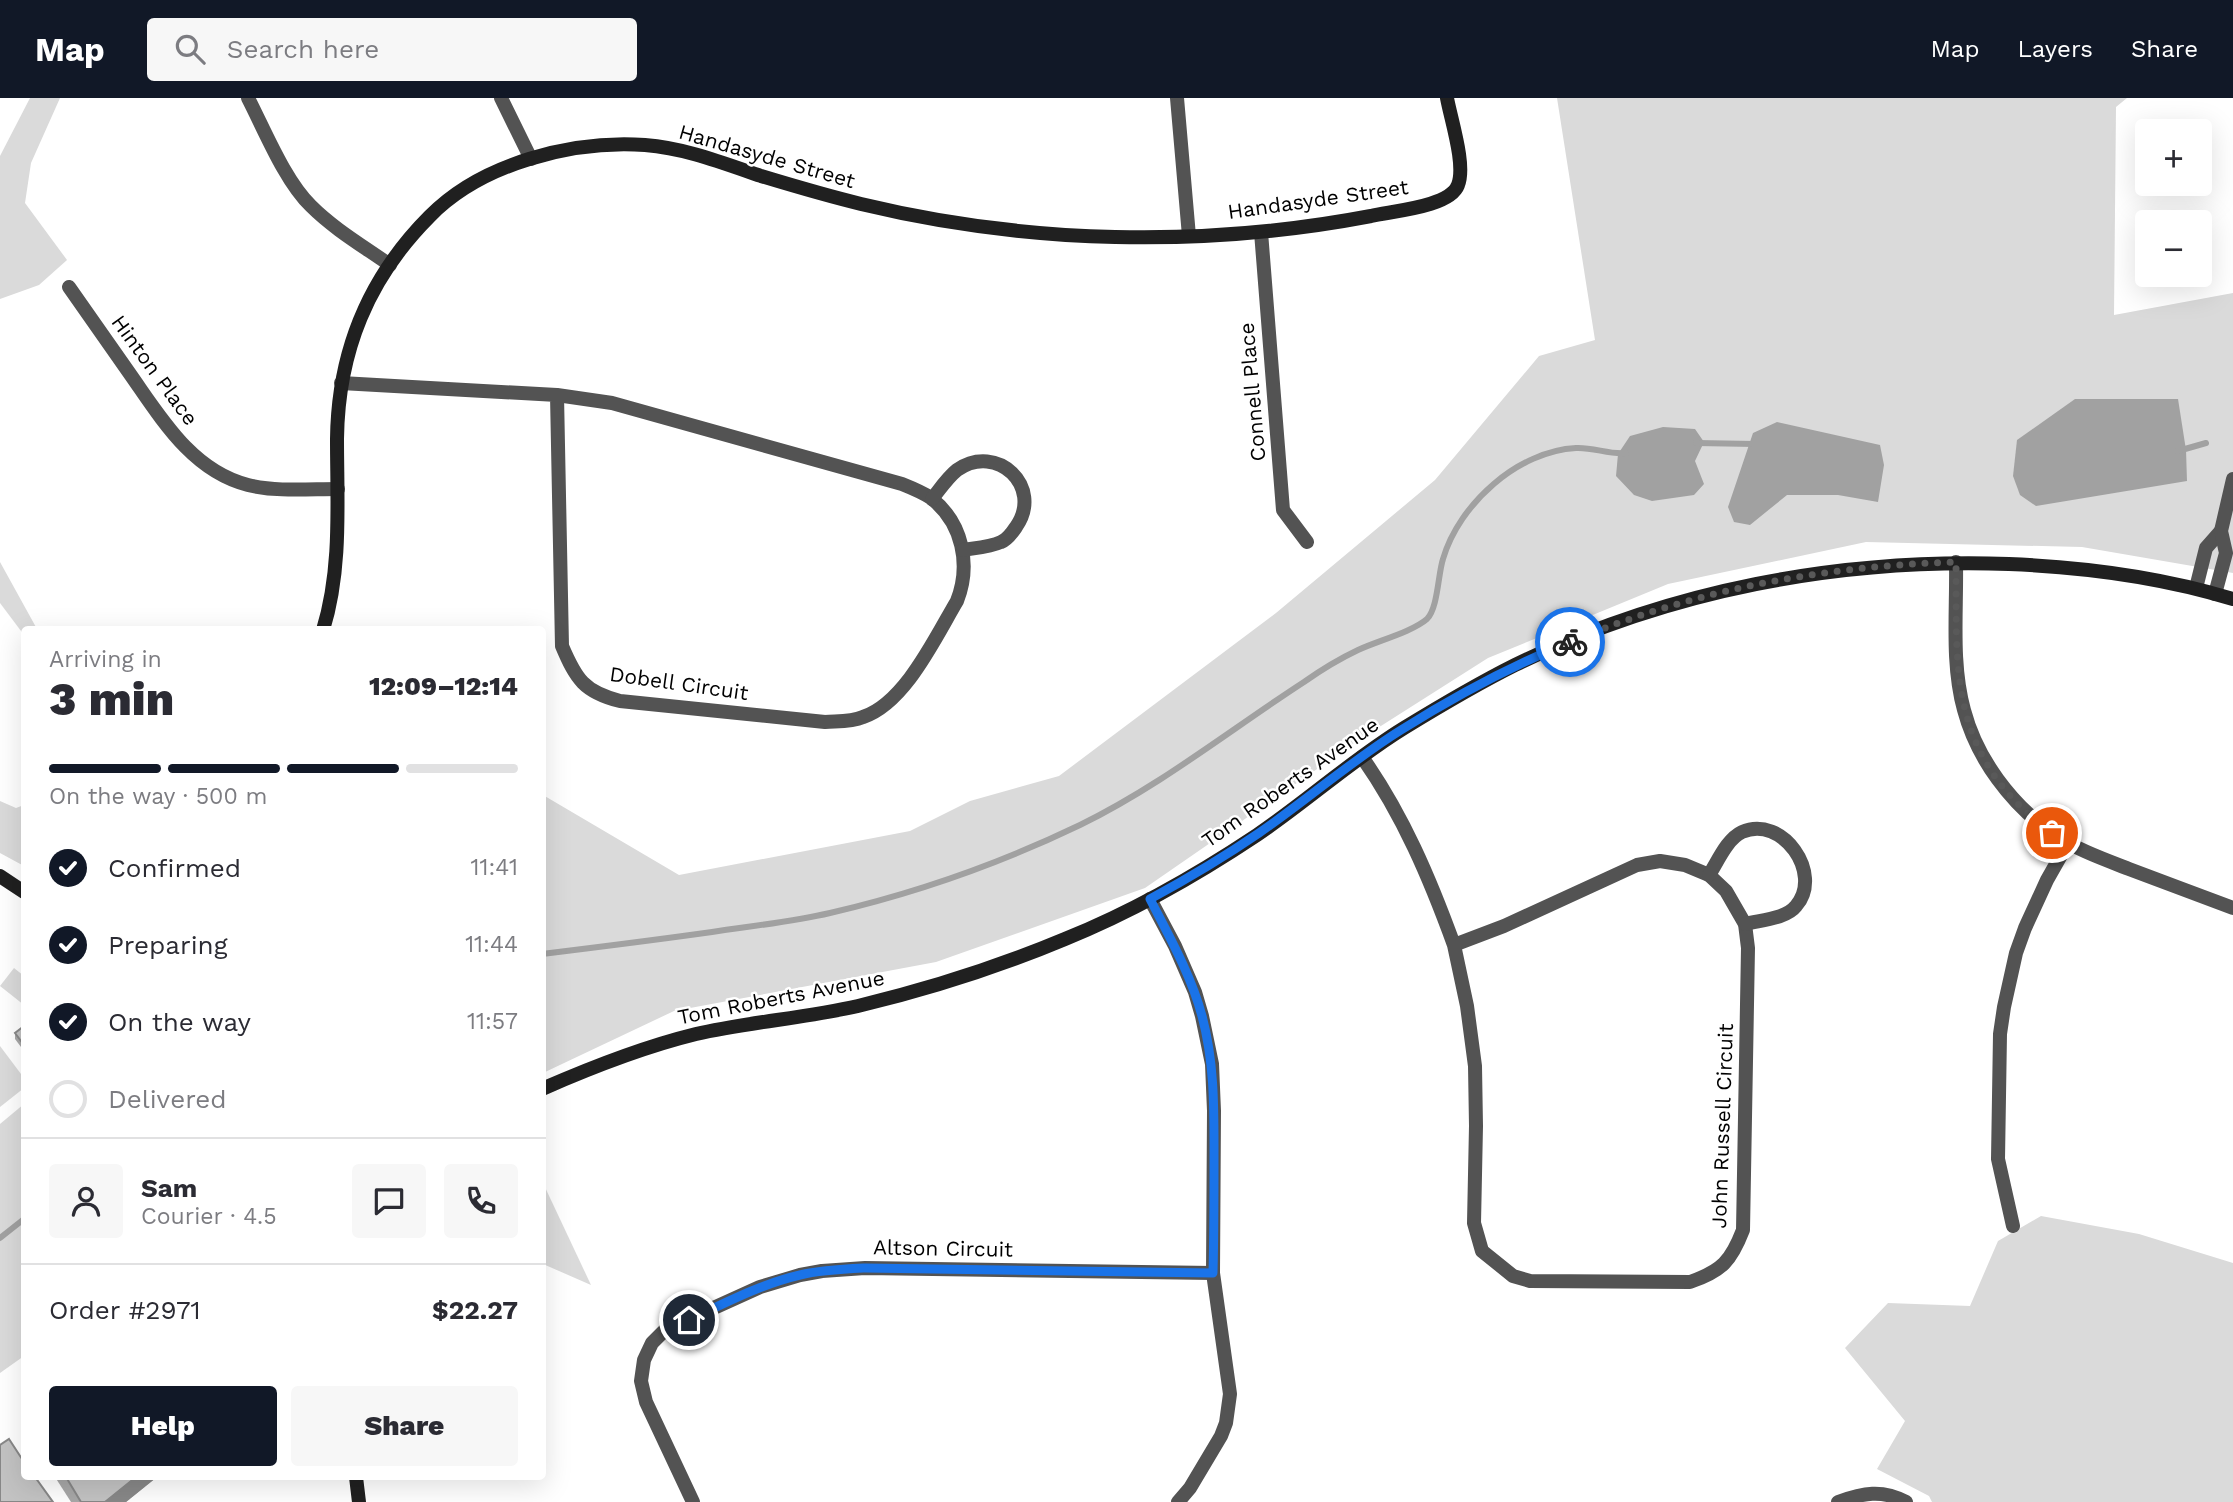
<!DOCTYPE html>
<meta charset="utf-8">
<style>
:root{--surface:#fff;--page:#f7f7f7;--text:#2b2b33;--muted:#7c7c81;--line:#e1e1e2;--accent:#111827}
body{margin:0;font-family:"Work Sans",sans-serif;background:var(--page);color:var(--text);height:100vh;display:flex;flex-direction:column;font-size:26px;white-space:nowrap}
*{box-sizing:border-box;margin:0}
p{font-size:23px;color:var(--muted)}
.icon{flex:none;width:38px;height:38px;fill:none;stroke:currentColor;stroke-width:2;stroke-linecap:round;stroke-linejoin:round}
.map{position:relative;flex:1;overflow:hidden}
.drawer{position:absolute;left:21px;top:528px;width:525px;height:854px;display:flex;flex-direction:column;background:var(--surface);border-radius:7px;box-shadow:0 7px 28px #0002}
.drawer>*{flex:none}
.fabs{position:absolute;left:2135px;top:21px;display:grid;gap:14px}
.fabs a{display:grid;place-items:center;width:77px;height:77px;border-radius:7px;background:var(--surface);box-shadow:0 7px 28px #0002;font-size:35px}
.pin{position:absolute;display:grid;place-items:center;width:60px;height:60px;color:#fff;margin:-30px;border:4px solid #fff;border-radius:50%;box-shadow:0 2px 7px #0007}
.courier{position:absolute;display:grid;place-items:center;width:70px;height:70px;margin:-35px;border:5px solid #1a73e8;border-radius:50%;background:#fff;color:#222;box-shadow:0 2px 9px #0007}
.headline em{font-style:normal;font-weight:800}
.headline div{display:flex;flex-direction:column-reverse}
.headline{display:flex;align-items:center;justify-content:space-between;height:119px;padding:0 28px}
h1{font-size:46px;font-weight:800;line-height:52px}
.bar{display:grid;grid-template-columns:repeat(4,1fr);gap:10px 7px;align-content:center;height:84px;padding:0 28px}
.bar i{height:9px;border-radius:5px;background:var(--line)}
.bar .active{background:var(--accent)}
.bar p{grid-column:span 4}
.line{display:flex;align-items:center;gap:18px;padding:0 28px;border-top:2px solid var(--line)}
.line div{flex:1}
.round{display:grid;place-items:center;flex:none;width:74px;height:74px;border-radius:7px;background:var(--page)}
ol{padding:0 28px;list-style:none}
li{display:flex;align-items:center;gap:21px;height:77px}
li p{margin-inline-start:auto}
li .icon{padding:7px;border-radius:50%;background:var(--accent);color:#fff;stroke-width:4}
li:last-child{color:var(--muted)}
li i{width:38px;height:38px;border:4px solid var(--line);border-radius:50%}
.primary-button{display:flex;gap:14px;margin-top:auto;padding:14px 28px}
.primary-button a{flex:1;height:80px;border-radius:7px;background:var(--accent);color:#fff;font-size:28px;font-weight:800;line-height:80px;text-align:center}
.primary-button a+a{background:var(--page);color:var(--text)}
header{display:flex;align-items:center;gap:42px;box-sizing:border-box;height:98px;padding:0 35px;background:var(--accent);color:#fff}
header strong{font-size:33px}
nav{display:flex;gap:38px;margin-inline-start:auto;font-size:24px}
.search{width:490px;height:63px;background:var(--page);display:flex;align-items:center;gap:18px;box-sizing:border-box;padding:0 24px;border-radius:7px;color:var(--muted);font-size:26px}
.map>svg:first-child{display:block}
</style>
<header>
<strong>Map</strong>
<div class="search"><svg class="icon" aria-label="search" viewBox="0 0 24 24"><circle cx="10" cy="10" r="6"/><path d="M15 15l6 6"/></svg>Search here</div>
<nav><a>Map</a><a>Layers</a><a>Share</a></nav>
</header>
<div class="map">
<svg width="2233" height="1404" viewBox="0 0 2233 1404">
<rect width="100%" height="100%" fill="#fff"/>
<g fill="#dadada">
<path d="M 30,0 L 60,0 L 31,65 L 25,105 L 67,162 L 39,187 L 0,201 L 0,58 Z"/>
<path d="M 1557,0 L 2127,0 L 2116,9 L 2114,217 L 2233,195 L 2233,475 L 2082,449 L 1866,444 L 1668,486 L 1488,560 L 1362,640 L 1145,790 L 936,864 L 674,913 L 543,975 L 543,697 L 679,777 L 910,733 L 970,703 L 1059,678 L 1276,515 L 1435,382 L 1539,258 L 1595,242 Z"/>
<path d="M 0,464 L 37,531 L 36,532 L 24,532 L 24,537 L 0,505 Z"/>
<path d="M 0,703 L 16,710 L 24,707 L 24,768 L 0,755 Z"/>
<path d="M 14,870 L 24,878 L 24,907 L 0,888 Z"/>
<path d="M 0,948 L 24,980 L 24,990 L 0,1009 Z"/>
<path d="M 24,1006 L 24,1258 L 0,1275 L 0,1026 Z"/>
<path d="M 543,1085 L 591,1187 L 543,1166 Z"/>
<path d="M 2041,1118 L 2139,1136 L 2233,1165 L 2233,1404 L 1932,1404 L 1929,1398 L 1877,1371 L 1905,1323 L 1845,1250 L 1888,1205 L 1970,1208 L 1998,1143 Z"/>
</g>
<g fill="#a1a1a1">
<path d="M 2075,301 L 2178,301 L 2186,352 L 2187,383 L 2036,408 L 2020,397 L 2013,378 L 2017,342 Z"/>
<path d="M 1777,324 L 1880,347 L 1884,367 L 1878,404 L 1838,397 L 1787,397 L 1750,427 L 1734,424 L 1728,409 L 1753,335 Z"/>
<path d="M 1663,329 L 1695,331 L 1704,344 L 1695,363 L 1704,386 L 1694,397 L 1652,403 L 1634,397 L 1616,378 L 1618,356 L 1630,338 Z"/>
</g>
<g fill="none" stroke-linecap="round" stroke-linejoin="round">
<g stroke="#a1a1a1" stroke-width="6">
<path d="M 1696,345 L 1755,346"/>
<path d="M 2178,353 L 2206,345"/>
<path d="M 542,856 C 599,849 655,842 712,834 C 751,828 791,824 830,815 C 916,795 1001,765 1080,727 C 1160,688 1230,632 1304,584 C 1321,572 1339,561 1358,552 C 1377,543 1412,534 1427,521 C 1438,510 1438,476 1443,461 C 1459,406 1518,353 1576,350 C 1593,349 1610,357 1626,355"/>
<path d="M 0,1140 L 24,1121"/>
</g>
<g stroke="#535353" stroke-width="14">
<path d="M 248,0 C 265,33 285,83 311,108 C 334,131 363,148 390,167"/>
<path d="M 501,0 L 531,61"/>
<path d="M 1177,0 L 1189,138"/>
<path d="M 1261,134 L 1283,412 L 1307,444"/>
<path d="M 69,189 C 89,218 110,247 130,276 C 161,320 192,373 248,387 C 277,394 308,391 338,391"/>
<path d="M 341,285 L 557,297 L 562,548 C 576,581 584,594 620,603 L 825,624 C 838,623 851,624 863,619 C 905,605 935,540 957,503 C 971,467 963,425 931,400 C 922,394 912,390 902,386 L 612,305 L 557,297"/>
<path d="M 932,401 C 940,391 947,380 957,372 C 997,344 1044,389 1016,429 C 1012,435 1007,442 1001,444 C 990,449 975,450 963,452"/>
<path d="M 1956,464 C 1957,513 1951,565 1964,612 C 1977,661 2011,706 2052,735 C 2075,751 2103,761 2129,771 C 2164,784 2198,797 2233,810"/>
<path d="M 2196,490 L 2206,450 L 2221,433"/>
<path d="M 2215,496 L 2226,455 L 2221,433 L 2233,381"/>
<path d="M 1362,659 C 1403,717 1430,781 1454,847 L 1504,828 L 1637,767 L 1660,763 L 1685,767 L 1709,777 L 1726,793 L 1745,826 L 1748,850 L 1743,1132 C 1731,1163 1722,1173 1690,1184 L 1530,1183 L 1513,1178 L 1482,1153 L 1474,1125 L 1476,1028 L 1475,968 L 1467,908 L 1454,847"/>
<path d="M 1709,777 C 1718,763 1727,741 1742,734 C 1782,716 1824,776 1796,808 C 1786,821 1760,822 1745,826"/>
<path d="M 1150,801 L 1175,848 L 1195,894 L 1202,918 L 1212,966 L 1214,1013 L 1213,1175 L 1230,1296 L 1226,1325 L 1221,1338 L 1190,1390 L 1178,1404"/>
<path d="M 2013,1128 L 1998,1061 L 2000,936 L 2004,909 L 2016,855 L 2025,830 L 2047,782 L 2068,745"/>
<path d="M 693,1404 L 646,1304 L 641,1283 L 644,1262 L 652,1245 L 665,1232 L 760,1189 L 800,1177 L 822,1173 L 865,1170 L 1213,1175"/>
<path d="M 1838,1404 C 1863,1395 1882,1391 1906,1404"/>
</g>
<g stroke="#202020" stroke-width="14">
<path d="M 323,532 C 342,471 337,404 337,341 C 338,253 368,180 430,118 C 482,65 573,42 645,47 C 685,50 723,65 761,78 C 794,88 828,98 861,106 C 1027,146 1203,150 1371,118 C 1392,113 1450,109 1458,87 C 1466,67 1451,22 1447,0"/>
<path d="M 0,778 L 24,794"/>
<path d="M 542,991 C 592,969 643,949 696,936 C 749,924 805,920 858,908 C 929,891 998,869 1065,841 C 1132,814 1197,777 1257,737 C 1307,703 1352,662 1404,630 C 1440,608 1477,586 1515,567 C 1668,492 1839,460 2009,466 C 2084,469 2161,479 2233,501"/>
<path d="M 356,1379 L 359,1404"/>
</g>
</g>
<g fill="#a8a8a8">
<path d="M 24,928 L 24,953 L 15,941 L 15,935 Z"/>
<path d="M 55,1379 L 157,1379 L 126,1404 L 71,1404 Z"/>
</g>
<path fill="#888" d="M 136,1379 L 157,1379 L 126,1404 L 105,1404 Z"/>
<g fill="#c3c3c3" stroke="#888" stroke-width="2">
<path d="M 24,928 L 24,947 L 15,935 Z"/>
<path d="M 9,1341 L 24,1364 L 24,1379 L 35,1379 L 53,1404 L 0,1404 L 0,1347 Z"/>
<path d="M 66,1379 L 136,1379 L 105,1404 L 81,1404 Z"/>
</g>
<g fill="none" stroke-linecap="round" stroke-linejoin="round">
<path stroke="#595959" stroke-width="7" stroke-dasharray="0 12.6" d="M 1570,544 C 1693,492 1823,468 1956,464 C 1957,558 1948,639 2023,711 C 2032,719 2042,727 2052,735"/>
<path stroke="#1a73e8" stroke-width="9" d="M 689,1222 C 725,1205 761,1186 800,1177 C 821,1172 844,1171 865,1170 L 1213,1175 C 1214,1137 1214,1100 1214,1062 C 1214,1014 1215,966 1202,918 C 1191,877 1169,838 1150,801 C 1187,781 1224,759 1259,735 C 1307,702 1351,663 1401,632 C 1455,598 1511,568 1570,544"/>
</g>
<g text-anchor="middle" dominant-baseline="central" stroke-width="5" stroke-linejoin="round" paint-order="stroke">
<g font-size="21" fill="#000" stroke="#fff">
<text transform="translate(767 58) rotate(16)">Handasyde Street</text>
<text transform="translate(1318 101) rotate(-8)">Handasyde Street</text>
<text transform="translate(155 272) rotate(54)">Hinton Place</text>
<text transform="translate(1252 294) rotate(-95)">Connell Place</text>
<text transform="translate(679 585) rotate(8)">Dobell Circuit</text>
<text transform="translate(1290 684) rotate(-35)">Tom Roberts Avenue</text>
<text transform="translate(781 899) rotate(-11)">Tom Roberts Avenue</text>
<text transform="translate(1722 1028) rotate(-88)">John Russell Circuit</text>
<text transform="translate(943 1150) rotate(1)">Altson Circuit</text>
</g>
</g>
</svg>
<div class="fabs">
<a>+</a>
<a>−</a>
</div>
<div class="pin" style="left:2052px;top:735px;background:#ea580c"><svg class="icon" aria-label="bag" viewBox="0 0 24 24"><path d="M5 8h14l-1 12H6zM9 8a3 3 0 0 1 6 0"/></svg></div>
<div class="pin" style="left:689px;top:1222px;background:#1f2937"><svg class="icon" aria-label="home" viewBox="0 0 24 24"><path d="M3 11l9-7 9 7M6 9v11h12V9"/></svg></div>
<div class="courier" style="left:1570px;top:544px"><svg class="icon" aria-label="bike" viewBox="0 0 24 24"><circle cx="6" cy="16" r="4"/><circle cx="18" cy="16" r="4"/><path d="M6 16l4-8h5l3 8M10 8l3 8H6M13 5h3"/></svg></div>
<section class="drawer">
<div class="headline"><div><h1>3 min</h1><p>Arriving in</p></div><em>12:09–12:14</em></div>
<div class="bar"><i class="active"></i><i class="active"></i><i class="active"></i><i></i><p>On the way · 500 m</p></div>
<ol>
<li><svg class="icon" aria-label="check" viewBox="0 0 24 24"><path d="M5 12l5 5 9-10"/></svg>Confirmed<p>11:41</p></li>
<li><svg class="icon" aria-label="check" viewBox="0 0 24 24"><path d="M5 12l5 5 9-10"/></svg>Preparing<p>11:44</p></li>
<li><svg class="icon" aria-label="check" viewBox="0 0 24 24"><path d="M5 12l5 5 9-10"/></svg>On the way<p>11:57</p></li>
<li><i></i>Delivered</li>
</ol>
<div class="line" style="height:126px"><a class="round"><svg class="icon" aria-label="person" viewBox="0 0 24 24"><circle cx="12" cy="8" r="4"/><path d="M4 21q1-7 8-7t8 7"/></svg></a><div><b>Sam</b><p>Courier · 4.5</p></div><a class="round"><svg class="icon" aria-label="chat" viewBox="0 0 24 24"><path d="M4 5h16v11H9l-5 4z"/></svg></a><a class="round"><svg class="icon" aria-label="phone" viewBox="0 0 24 24"><path d="M5 4h4l2 5-3 2q2 4 5 5l2-3 5 2v4C11 20 4 13 5 4z"/></svg></a></div>
<div class="line" style="height:91px"><div>Order #2971</div><b>$22.27</b></div>
<div class="primary-button"><a>Help</a><a>Share</a></div>
</section>
</div>
